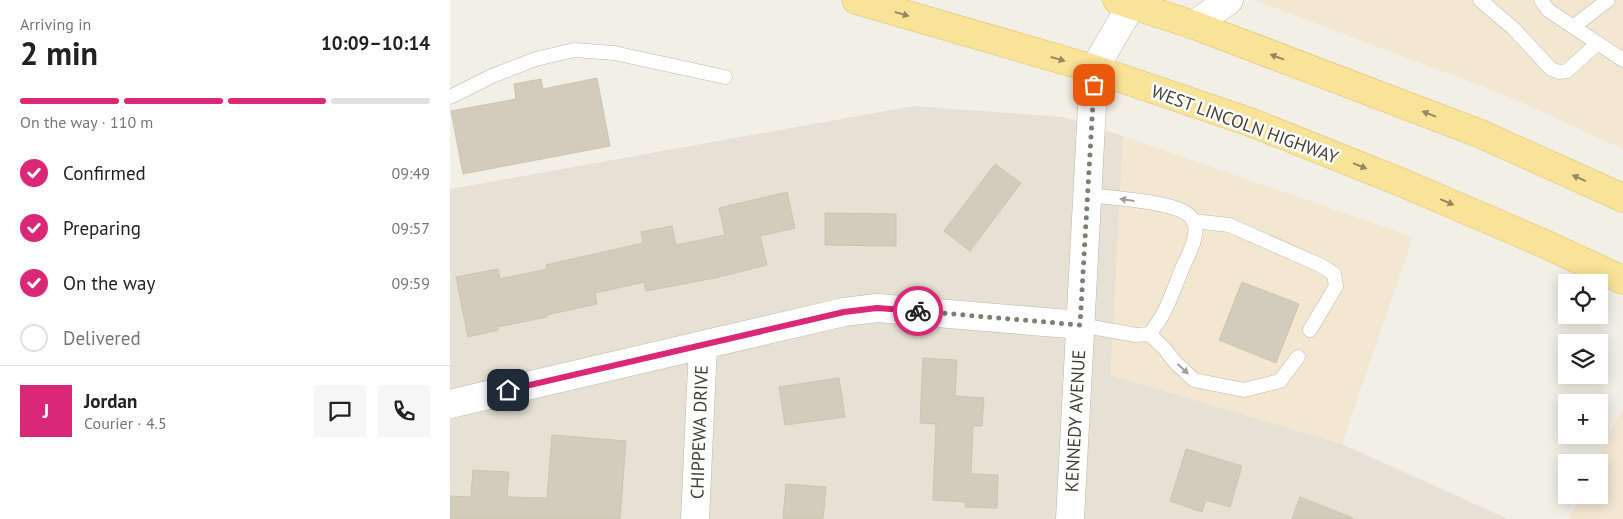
<!DOCTYPE html>
<meta charset="utf-8">
<style>
:root{--surface:#fff;--page:#f6f6f6;--text:#222;--muted:#767676;--line:#e0e0e0;--accent:#db2777}
body{margin:0;font-family:"PT Sans",sans-serif;background:var(--page);color:var(--text);height:100vh;display:flex;flex-direction:column;font-size:19px;white-space:nowrap}
*{box-sizing:border-box;margin:0}
p{font-size:16px;color:var(--muted)}
.icon{flex:none;width:28px;height:28px;fill:none;stroke:currentColor;stroke-width:2;stroke-linecap:round;stroke-linejoin:round}
.map{position:relative;flex:1;overflow:hidden}
.sheet{display:flex;flex-direction:column;background:var(--surface);width:450px}
.sheet>*{flex:none}
.buttons{position:absolute;left:1108px;top:274px;display:grid;gap:10px}
.buttons a{display:grid;place-items:center;width:50px;height:50px;border-radius:0px;background:var(--surface);box-shadow:0 2px 12px #0003;font-size:25px}
.pin{position:absolute;display:grid;place-items:center;width:42px;height:42px;color:#fff;margin:-21px;border-radius:10px;box-shadow:0 2px 8px #0006}
.courier{position:absolute;display:grid;place-items:center;width:50px;height:50px;margin:-25px;border:4px solid #db2777;border-radius:50%;background:#fff;color:#222;box-shadow:0 1px 6px #0007}
.summary em{font-style:normal;font-weight:800}
.summary div{display:flex;flex-direction:column-reverse}
.summary{display:flex;align-items:center;justify-content:space-between;height:85px;padding:0 20px}
h1{font-size:32px;font-weight:800;line-height:38px}
.bar{display:grid;grid-template-columns:repeat(4,1fr);gap:8px 5px;align-content:center;height:60px;padding:0 20px}
.bar i{height:6px;border-radius:4px;background:var(--line)}
.bar .active{background:var(--accent)}
.bar p{grid-column:span 4}
.line{display:flex;align-items:center;gap:12px;padding:0 20px;border-top:1px solid var(--line)}
.line div{flex:1}
.round{display:grid;place-items:center;flex:none;width:52px;height:52px;border-radius:0px;background:var(--page)}
ol{padding:0 20px;list-style:none}
li{display:flex;align-items:center;gap:15px;height:55px}
li p{margin-inline-start:auto}
li .icon{padding:5px;border-radius:50%;background:var(--accent);color:#fff;stroke-width:4}
li:last-child{color:var(--muted)}
li i{width:28px;height:28px;border:2px solid var(--line);border-radius:50%}
main{display:flex;flex:1;min-height:0}
.map>svg:first-child{display:block}
</style>
<main>
<section class="sheet">
<div class="summary"><div><h1>2 min</h1><p>Arriving in</p></div><em>10:09–10:14</em></div>
<div class="bar"><i class="active"></i><i class="active"></i><i class="active"></i><i></i><p>On the way · 110 m</p></div>
<ol>
<li><svg class="icon" aria-label="check" viewBox="0 0 24 24"><path d="M5 12l5 5 9-10"/></svg>Confirmed<p>09:49</p></li>
<li><svg class="icon" aria-label="check" viewBox="0 0 24 24"><path d="M5 12l5 5 9-10"/></svg>Preparing<p>09:57</p></li>
<li><svg class="icon" aria-label="check" viewBox="0 0 24 24"><path d="M5 12l5 5 9-10"/></svg>On the way<p>09:59</p></li>
<li><i></i>Delivered</li>
</ol>
<div class="line" style="height:90px"><b class="round" style="background:var(--accent);color:#fff">J</b><div><b>Jordan</b><p>Courier · 4.5</p></div><a class="round"><svg class="icon" aria-label="chat" viewBox="0 0 24 24"><path d="M4 5h16v11H9l-5 4z"/></svg></a><a class="round"><svg class="icon" aria-label="phone" viewBox="0 0 24 24"><path d="M5 4h4l2 5-3 2q2 4 5 5l2-3 5 2v4C11 20 4 13 5 4z"/></svg></a></div>
</section>
<div class="map">
<svg width="1173" height="519" viewBox="0 0 1173 519">
<rect width="100%" height="100%" fill="#f2efe6"/>
<path fill="#e6e1d4" d="M 464,106 L 613,117 L 673,136 L 661,375 L 892,444 L 1058,519 L 0,519 L 0,189 Z"/>
<g fill="#f3e7d2">
<path d="M 804,0 L 1173,0 L 1173,149 L 1055,95 Z"/>
<path d="M 673,136 L 963,237 L 892,444 L 661,375 Z"/>
<path d="M 1173,407 L 1173,519 L 1119,519 L 1131,495 L 1149,495 L 1149,462 L 1146,462 Z"/>
</g>
<g fill="#d3cbbc" stroke="#cdc4b0">
<path d="M 147,78 L 160,146 L 13,174 L 1,111 L 66,99 L 64,84 L 91,79 L 93,89 Z"/>
<path d="M 545,164 L 571,183 L 520,251 L 494,231 Z"/>
<path d="M 337,192 L 345,228 L 310,236 L 317,265 L 265,278 L 196,291 L 194,282 L 145,293 L 147,304 L 97,315 L 97,317 L 47,327 L 48,330 L 18,337 L 6,277 L 48,269 L 50,279 L 97,269 L 96,265 L 193,243 L 191,232 L 222,226 L 226,245 L 275,235 L 269,208 Z"/>
<path d="M 375,213 L 446,214 L 446,246 L 375,245 Z"/>
<path d="M 792,282 L 849,304 L 826,363 L 769,340 Z"/>
<path d="M 473,358 L 507,360 L 505,396 L 534,398 L 532,426 L 523,426 L 521,474 L 548,475 L 547,508 L 515,507 L 516,502 L 483,500 L 486,424 L 470,423 Z"/>
<path d="M 389,378 L 395,417 L 335,425 L 329,387 Z"/>
<path d="M 102,435 L 176,441 L 170,519 L 0,519 L 0,496 L 21,497 L 23,470 L 59,472 L 57,497 L 97,498 Z"/>
<path d="M 736,449 L 792,466 L 780,507 L 756,500 L 752,512 L 720,501 Z"/>
<path d="M 336,484 L 376,487 L 373,519 L 333,519 Z"/>
<path d="M 850,497 L 903,518 L 903,519 L 842,519 Z"/>
</g>
<g fill="none" stroke-linecap="round" stroke-linejoin="round">
<g stroke="#bdb7a9" stroke-width="15">
<g id="lane">
<path d="M 1030,0 L 1064,29 L 1101,69 L 1109,72 L 1117,71 L 1147,44"/>
<path d="M 1091,0 L 1098,10 L 1173,60"/>
<path d="M 1123,27 L 1158,0"/>
<path d="M 0,97 L 42,76 L 86,59 L 124,50 L 164,53 L 275,77"/>
<path d="M 743,221 L 779,225 L 870,265 L 884,274 L 886,286 L 860,330"/>
<path d="M 630,325 L 686,335 L 699,334 C 715,317 723,291 732,269 C 737,257 748,239 745,225 C 744,220 741,216 736,213 C 717,201 662,198 637,195"/>
<path d="M 699,334 L 714,348 L 725,362 L 744,380 L 794,390 L 830,381 L 848,357"/>
</g>
</g>
<g stroke="#bdb7a9" stroke-width="29">
<g id="street">
<path d="M 744,25 L 779,0"/>
<path d="M 0,404 L 394,312 L 427,308 L 630,325"/>
<path d="M 245,519 L 253,345"/>
<path d="M 620,519 L 644,69 L 682,4"/>
</g>
</g>
<g stroke="#ddc169" stroke-width="29">
<g id="primary">
<path d="M 406,0 L 644,69 L 800,122 L 953,183 L 1095,244 L 1173,280"/>
<path d="M 667,0 L 744,25 L 1031,134 L 1173,198"/>
</g>
</g>
<use href="#lane" stroke="#fff" stroke-width="14"/>
<use href="#street" stroke="#fff" stroke-width="28"/>
<use href="#primary" stroke="#f9e398" stroke-width="28"/>
</g>
<defs><path id="oneway-solid" d="M-6-.8H1V-3.2L6.5 0L1 3.2V.8H-6Z" transform="scale(1.25)"/></defs>
<g fill="#958962">
<use href="#oneway-solid" transform="translate(452 14) rotate(16)"/>
<use href="#oneway-solid" transform="translate(827 57) rotate(-159)"/>
<use href="#oneway-solid" transform="translate(608 59) rotate(16)"/>
<use href="#oneway-solid" transform="translate(979 114) rotate(-159)"/>
<use href="#oneway-solid" transform="translate(910 166) rotate(22)"/>
<use href="#oneway-solid" transform="translate(1129 178) rotate(-156)"/>
<use href="#oneway-solid" transform="translate(997 202) rotate(23)"/>
</g>
<g fill="#a29f9a">
<use href="#oneway-solid" transform="translate(677 200) rotate(-172)"/>
<use href="#oneway-solid" transform="translate(733 369) rotate(42)"/>
</g>
<g fill="none" stroke-linecap="round" stroke-linejoin="round">
<path stroke="#817d74" stroke-width="5" stroke-dasharray="0 9" d="M 468,311 L 630,325 L 644,85"/>
<path stroke="#db2777" stroke-width="6" d="M 58,390 L 394,312 L 427,308 L 468,311"/>
</g>
<g text-anchor="middle" dominant-baseline="central" stroke-width="5" stroke-linejoin="round" paint-order="stroke">
<g font-size="18" fill="#443f36" stroke="#fff">
<text transform="translate(795 124) rotate(20)">WEST LINCOLN HIGHWAY</text>
<text transform="translate(625 421) rotate(-87)">KENNEDY AVENUE</text>
<text transform="translate(249 432) rotate(-88)">CHIPPEWA DRIVE</text>
</g>
</g>
</svg>
<div class="buttons">
<a><svg class="icon" aria-label="locate" viewBox="0 0 24 24"><circle cx="12" cy="12" r="6"/><path d="M12 2v4M12 18v4M2 12h4M18 12h4"/></svg></a>
<a><svg class="icon" aria-label="layers" viewBox="0 0 24 24"><path d="M12 4l9 5-9 5-9-5zM3 14l9 5 9-5"/></svg></a>
<a>+</a>
<a>−</a>
</div>
<div class="pin" style="left:644px;top:85px;background:#ea580c"><svg class="icon" aria-label="bag" viewBox="0 0 24 24"><path d="M5 8h14l-1 12H6zM9 8a3 3 0 0 1 6 0"/></svg></div>
<div class="pin" style="left:58px;top:390px;background:#1f2937"><svg class="icon" aria-label="home" viewBox="0 0 24 24"><path d="M3 11l9-7 9 7M6 9v11h12V9"/></svg></div>
<div class="courier" style="left:468px;top:311px"><svg class="icon" aria-label="bike" viewBox="0 0 24 24"><circle cx="6" cy="16" r="4"/><circle cx="18" cy="16" r="4"/><path d="M6 16l4-8h5l3 8M10 8l3 8H6M13 5h3"/></svg></div>
</div>
</main>
